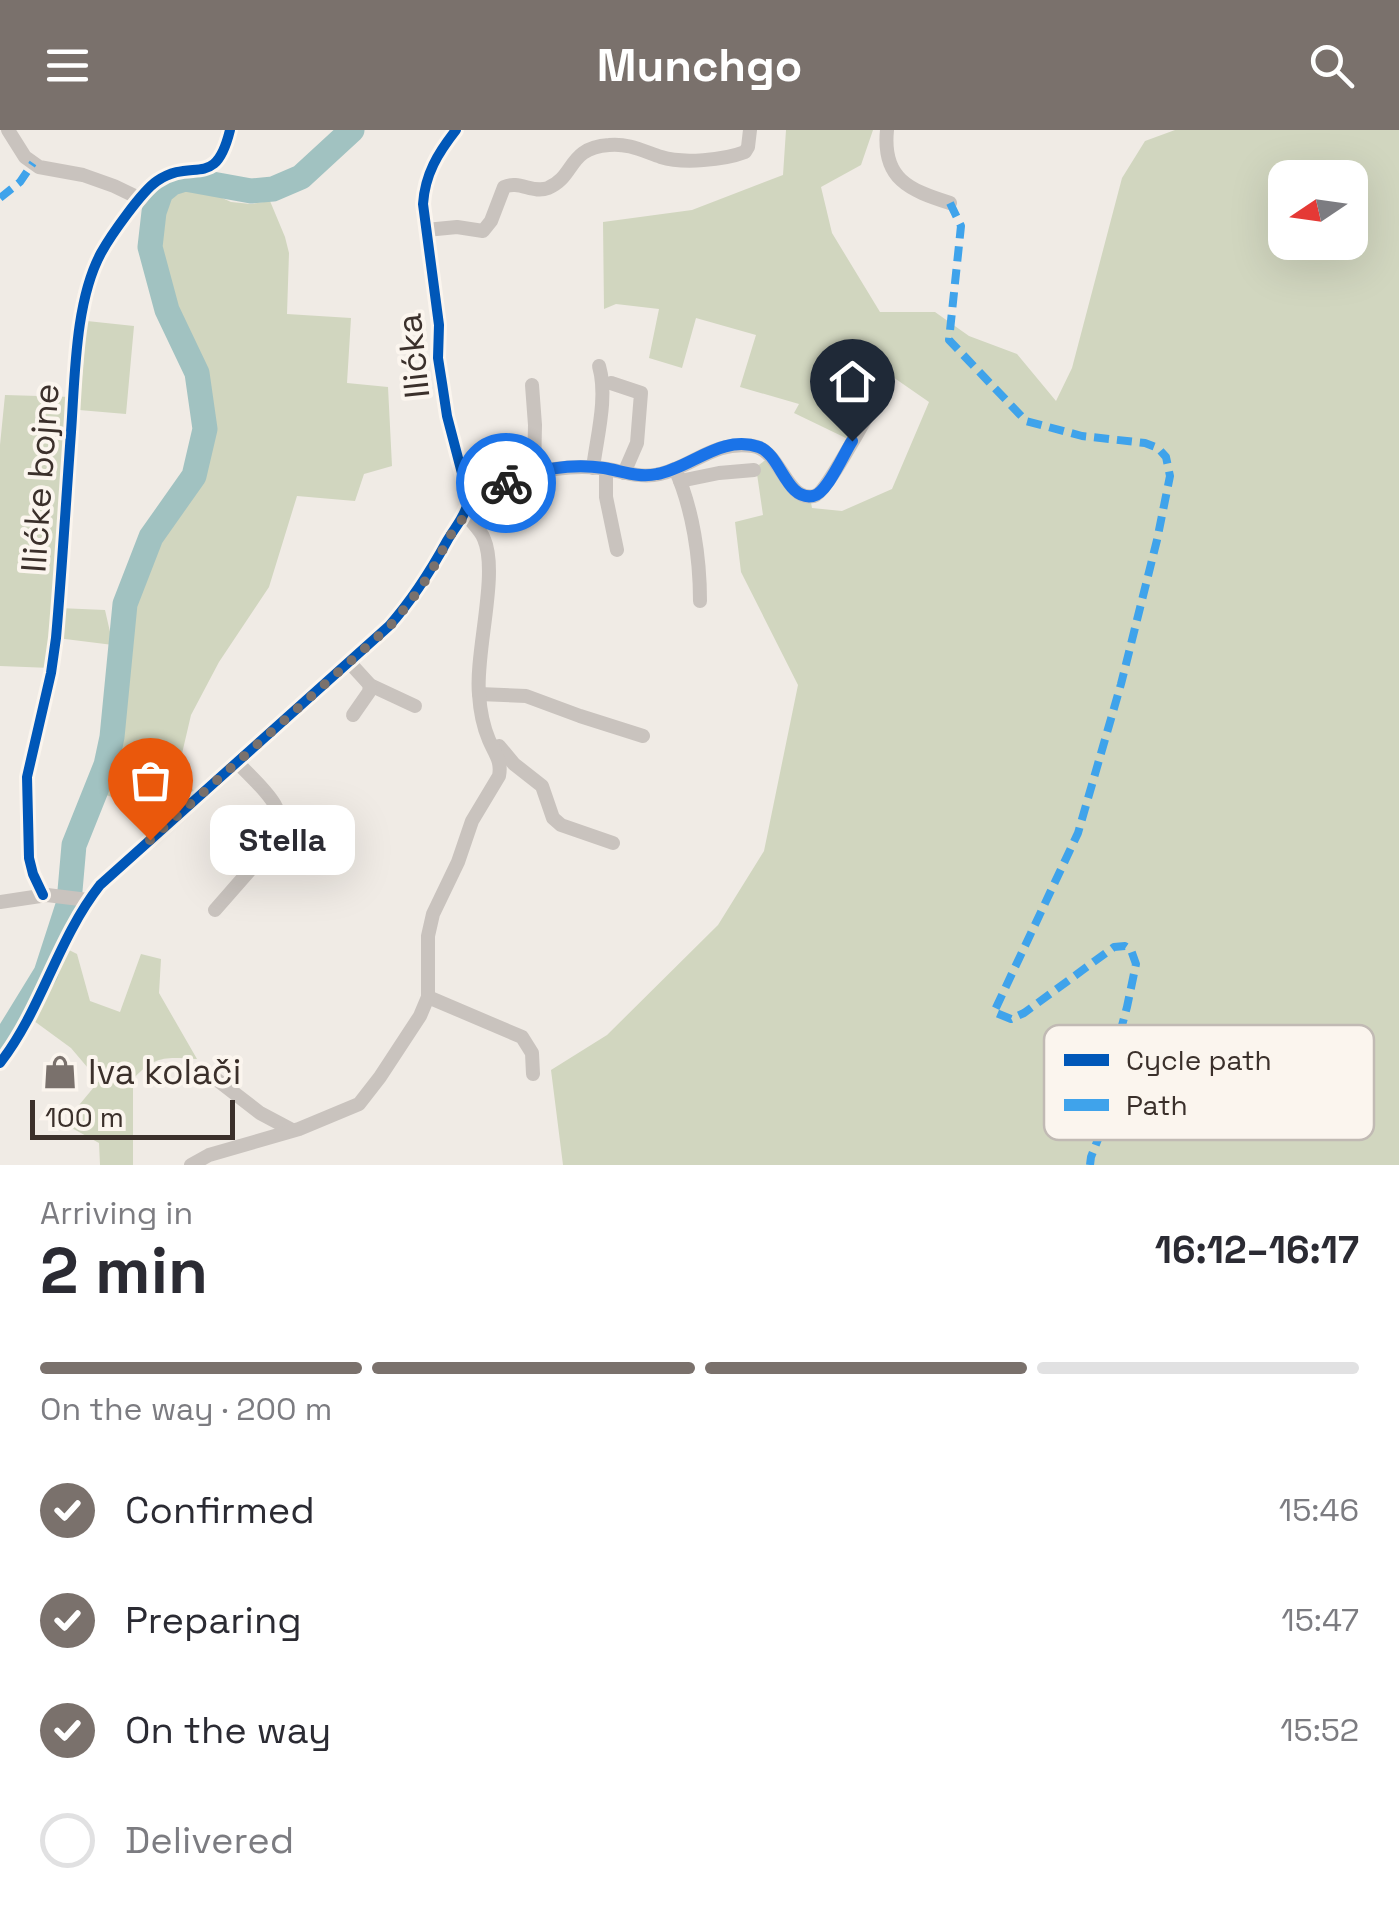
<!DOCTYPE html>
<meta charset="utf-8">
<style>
:root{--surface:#fff;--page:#f2f2f3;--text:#2b2b33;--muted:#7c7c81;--line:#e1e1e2;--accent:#7a716c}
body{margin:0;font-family:"Space Grotesk",sans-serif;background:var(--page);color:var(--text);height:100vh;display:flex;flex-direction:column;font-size:38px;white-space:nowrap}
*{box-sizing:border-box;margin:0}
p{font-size:32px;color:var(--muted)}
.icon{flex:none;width:55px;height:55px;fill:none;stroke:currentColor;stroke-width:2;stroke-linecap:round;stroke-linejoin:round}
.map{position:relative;height:1035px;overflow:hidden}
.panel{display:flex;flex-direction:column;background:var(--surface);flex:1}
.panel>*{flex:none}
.needle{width:65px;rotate:257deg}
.buttons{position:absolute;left:1268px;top:30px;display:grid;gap:20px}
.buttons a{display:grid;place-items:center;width:100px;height:100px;border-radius:20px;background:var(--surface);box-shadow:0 10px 40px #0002;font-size:50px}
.scale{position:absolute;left:30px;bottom:25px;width:205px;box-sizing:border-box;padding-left:10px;border:5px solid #3b302b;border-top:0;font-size:28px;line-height:35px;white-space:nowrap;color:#3b302b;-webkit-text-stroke:8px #fbf5ee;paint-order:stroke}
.pin{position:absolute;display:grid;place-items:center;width:85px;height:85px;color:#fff;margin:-102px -42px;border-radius:50% 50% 50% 0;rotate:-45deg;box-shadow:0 0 10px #0007}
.pin .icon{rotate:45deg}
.courier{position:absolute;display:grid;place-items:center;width:100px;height:100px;margin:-50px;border:8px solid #1a73e8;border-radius:50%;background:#fff;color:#222;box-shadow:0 2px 12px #0007}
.bubble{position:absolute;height:70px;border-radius:20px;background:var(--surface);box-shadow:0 10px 40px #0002;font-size:32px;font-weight:700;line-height:70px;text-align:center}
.head em{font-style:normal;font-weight:700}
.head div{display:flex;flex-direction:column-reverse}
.head{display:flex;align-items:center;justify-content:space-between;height:170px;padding:0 40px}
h1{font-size:65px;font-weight:700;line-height:75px}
.bar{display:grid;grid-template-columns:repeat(4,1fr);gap:15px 10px;align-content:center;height:120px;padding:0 40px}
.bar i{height:12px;border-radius:8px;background:var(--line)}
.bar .current{background:var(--accent)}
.bar p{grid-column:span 4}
ol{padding:0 40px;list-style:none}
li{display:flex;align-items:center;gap:30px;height:110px}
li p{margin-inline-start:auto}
li .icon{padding:10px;border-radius:50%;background:var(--accent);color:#fff;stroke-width:4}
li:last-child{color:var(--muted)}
li i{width:55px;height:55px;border:5px solid var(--line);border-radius:50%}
header{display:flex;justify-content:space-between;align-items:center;height:130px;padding:0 40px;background:var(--accent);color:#fff;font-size:45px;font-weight:700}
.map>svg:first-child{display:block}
</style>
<header><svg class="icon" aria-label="menu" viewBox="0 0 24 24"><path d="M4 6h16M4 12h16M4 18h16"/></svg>Munchgo<svg class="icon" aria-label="search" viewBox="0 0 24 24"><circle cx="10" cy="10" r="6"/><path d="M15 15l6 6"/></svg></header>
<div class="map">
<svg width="1399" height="1035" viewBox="0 0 1399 1035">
<rect width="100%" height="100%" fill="#f0ebe5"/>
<g fill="#d1d6bf" fill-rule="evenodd">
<path d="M 786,0 L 873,0 L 861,35 L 821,57 L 832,103 L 880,182 L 935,182 L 969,206 L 1017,224 L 1056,271 L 1072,238 L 1122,48 L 1145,11 L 1175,0 L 1399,0 L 1399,1035 L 563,1035 L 551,940 L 607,905 L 718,795 L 764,721 L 798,555 L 741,442 L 735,392 L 763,385 L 756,337 L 771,326 L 810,367 L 812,378 L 842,381 L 892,359 L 929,272 L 890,245 L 852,311 L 794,283 L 799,274 L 740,257 L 756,205 L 696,188 L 682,238 L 649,228 L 659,179 L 616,174 L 604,179 L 603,92 L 692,80 L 783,45 ZM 1285,48 L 1350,48 L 1350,112 L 1285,112 Z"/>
<path d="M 180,57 L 207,61 L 231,72 L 251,74 L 270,71 L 285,107 L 289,123 L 287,184 L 351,188 L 347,253 L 388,257 L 392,336 L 364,344 L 355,371 L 297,366 L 269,457 L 219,532 L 191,585 L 177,645 L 200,666 L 175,688 L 100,663 C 125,616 124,550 129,498 C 131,488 130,477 132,467 C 139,436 159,405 176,378 C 189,357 211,339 213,312 C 218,234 152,180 163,99 C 165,86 166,73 171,61 Z"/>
<path d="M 87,191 L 134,196 L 126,284 L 79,280 Z"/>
<path d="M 5,265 L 73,267 L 59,478 L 105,480 L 113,515 L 57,508 L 51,538 L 0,536 L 0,315 Z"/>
<path d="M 61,816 L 77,824 L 90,871 L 120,882 L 141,824 L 161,829 L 159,863 L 197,929 C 166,927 155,925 133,949 L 133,1035 L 100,1035 L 99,1013 L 70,997 L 70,986 L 99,951 L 71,918 L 30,888 Z"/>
</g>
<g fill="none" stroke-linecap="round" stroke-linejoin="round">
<path stroke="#a1c2c1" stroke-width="25" d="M 0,918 L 46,843 L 69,772 L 74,715 L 106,635 L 112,607 L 125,474 L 151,407 L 194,346 L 205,299 L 197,243 L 167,180 L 150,117 L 154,82 L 161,62 L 172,53 L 185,49 L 251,61 L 273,59 L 301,47 L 352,0"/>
<g stroke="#c9c3be" stroke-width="14">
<path d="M 8,0 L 25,27 L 39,37 L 83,45 L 114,56 L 141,69"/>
<path d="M 887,0 C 882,49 909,60 950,73"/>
<path d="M 426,100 L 457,97 L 483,101 L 491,91 L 504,57 C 519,50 533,64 548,58 C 576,46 567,18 609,15 C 628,13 643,21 661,27 C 683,34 724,30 745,22 L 748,17 L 750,0"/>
<path d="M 611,253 L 641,263 L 637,313 L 624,343"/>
<path d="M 532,255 L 535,295 L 534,342"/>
<path d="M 593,338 C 597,306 608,267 599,236"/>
<path d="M 606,339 L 606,367 L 617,420"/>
<path d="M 675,339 C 693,379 700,428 700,471"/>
<path d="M 680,351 L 719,343 L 754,340"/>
<path d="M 469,370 C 513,349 549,333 600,338 C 620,340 639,349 660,344 C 694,336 714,310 753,316 C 781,320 786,372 814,366 C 825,364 859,299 868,285"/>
<path d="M 349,532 L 370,555 L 415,576"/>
<path d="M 479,564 L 526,566 L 580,586 L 643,606"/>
<path d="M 353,585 L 369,562 L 370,555"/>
<path d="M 499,616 L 514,634 L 542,656 L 553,688 L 561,695 L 613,713"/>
<path d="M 43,765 L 33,744 L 29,728 L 27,647 L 51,543 L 56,508 C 62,439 66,371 71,302 C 75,247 75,171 101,123 C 111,105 142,61 157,51 C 194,26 215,61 230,0"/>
<path d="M 0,772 L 47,765 L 88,770"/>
<path d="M 215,780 L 277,709 C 293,680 255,652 237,632"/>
<path d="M 428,867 L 522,907 L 532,923 L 533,944"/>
<path d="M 0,933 C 42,879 57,810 100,755 L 389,496 C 413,469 430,442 447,411 C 455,397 465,387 469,370 L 447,286 L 442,253 L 438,228 L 439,195 L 423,74 C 425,44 438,23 456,0"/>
<path d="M 216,949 L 260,983 L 292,1000"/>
<path d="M 191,1035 L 209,1025 L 299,999 L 359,974 L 380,947 L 420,886 L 428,867 L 428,806 L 433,784 L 458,732 L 472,691 L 499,646 C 502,631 495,624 489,610 C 483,596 480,580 479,564 C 475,523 499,443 484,409 C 481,400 471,392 466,384"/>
</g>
<g stroke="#3fa3eb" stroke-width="8" stroke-dasharray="15 8" stroke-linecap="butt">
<path d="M 0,68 L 20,52 L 33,33"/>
<path d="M 950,73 L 961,96 L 949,210 L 1026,291 L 1082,306 L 1145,313 L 1158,318 L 1166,327 L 1170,346 L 1157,410 L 1121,554 L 1078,703 L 994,882 L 1011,889 L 1024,883 L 1114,817 L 1125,816 L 1131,820 L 1136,834 L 1127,877 L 1111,936 L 1106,989 L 1091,1027 L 1090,1035"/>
</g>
<g stroke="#fbf5ee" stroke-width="16">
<g id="cycleway">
<path d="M 43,765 L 33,744 L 29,728 L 27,647 L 51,543 L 56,508 C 62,439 66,371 71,302 C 75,247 75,171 101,123 C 111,105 142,61 157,51 C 194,26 215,61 230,0"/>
<path d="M 0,933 C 42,879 57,810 100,755 L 389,496 C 413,469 430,442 447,411 C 455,397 465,387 469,370 L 447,286 L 442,253 L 438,228 L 439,195 L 423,74 C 425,44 438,23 456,0"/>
</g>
</g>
<use href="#cycleway" stroke="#0057b8" stroke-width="10"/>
</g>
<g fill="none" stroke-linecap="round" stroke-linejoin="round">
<path stroke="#7a716c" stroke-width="10" stroke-dasharray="0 18" d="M 150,710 L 390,496 L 410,472 L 430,444 L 450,406 L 466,384 L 469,370 L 506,353"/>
<path stroke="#1a73e8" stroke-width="12" d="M 506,353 C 536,339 571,333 604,338 C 622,341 638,348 657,344 C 691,338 721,304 759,317 C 781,325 786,371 813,366 C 827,364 844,323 852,311"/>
</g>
<defs>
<g id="shop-bare" transform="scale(2.7)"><path d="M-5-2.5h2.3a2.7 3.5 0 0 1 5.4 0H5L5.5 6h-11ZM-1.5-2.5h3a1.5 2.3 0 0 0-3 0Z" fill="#7a716c" stroke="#fbf5ee" stroke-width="2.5" paint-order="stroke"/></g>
</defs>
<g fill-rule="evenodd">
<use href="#shop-bare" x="60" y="942"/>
</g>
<g text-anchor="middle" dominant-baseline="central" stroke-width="8" stroke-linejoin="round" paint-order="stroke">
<g font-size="35" fill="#3b302b" stroke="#fbf5ee">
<text transform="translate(413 226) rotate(-96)">Ilićka</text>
<text transform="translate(40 348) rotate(-86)">Ilićke bojne</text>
</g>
<g font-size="35" fill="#3b302b" stroke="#fbf5ee" text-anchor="start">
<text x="88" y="942">Iva kolači</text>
</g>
</g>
<rect x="1044" y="895" width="330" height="115" rx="15" fill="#fbf5ee" stroke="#c1bab4" stroke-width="2.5"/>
<rect x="1064" y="924" width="45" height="12" fill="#0057b8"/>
<rect x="1064" y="969" width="45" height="12" fill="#3fa3eb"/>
<g font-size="28" fill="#3b302b">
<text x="1126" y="940">Cycle path</text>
<text x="1126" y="985">Path</text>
</g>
</svg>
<div class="buttons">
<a><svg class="needle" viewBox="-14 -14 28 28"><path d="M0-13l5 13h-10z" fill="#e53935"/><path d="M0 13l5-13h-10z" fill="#7c7c81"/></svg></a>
</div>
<div class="scale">100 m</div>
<div class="pin" style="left:150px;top:710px;background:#ea580c"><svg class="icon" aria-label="bag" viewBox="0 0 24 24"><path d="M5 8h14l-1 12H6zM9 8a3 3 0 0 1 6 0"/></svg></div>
<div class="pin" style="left:852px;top:311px;background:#1f2937"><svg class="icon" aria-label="home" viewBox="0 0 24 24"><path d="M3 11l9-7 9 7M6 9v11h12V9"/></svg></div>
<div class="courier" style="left:506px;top:353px"><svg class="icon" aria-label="bike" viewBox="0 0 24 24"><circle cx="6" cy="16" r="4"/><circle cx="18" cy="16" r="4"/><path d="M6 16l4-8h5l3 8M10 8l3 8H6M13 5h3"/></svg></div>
<div class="bubble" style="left:210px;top:675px;width:145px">Stella</div>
</div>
<section class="panel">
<div class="head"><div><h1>2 min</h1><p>Arriving in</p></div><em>16:12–16:17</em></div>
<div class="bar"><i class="current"></i><i class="current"></i><i class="current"></i><i></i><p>On the way · 200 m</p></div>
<ol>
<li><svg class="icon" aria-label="check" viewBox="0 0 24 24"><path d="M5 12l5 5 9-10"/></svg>Confirmed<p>15:46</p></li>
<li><svg class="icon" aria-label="check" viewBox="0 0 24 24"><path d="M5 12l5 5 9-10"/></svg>Preparing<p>15:47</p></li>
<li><svg class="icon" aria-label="check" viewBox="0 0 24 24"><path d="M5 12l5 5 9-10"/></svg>On the way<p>15:52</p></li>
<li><i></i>Delivered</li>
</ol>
</section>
